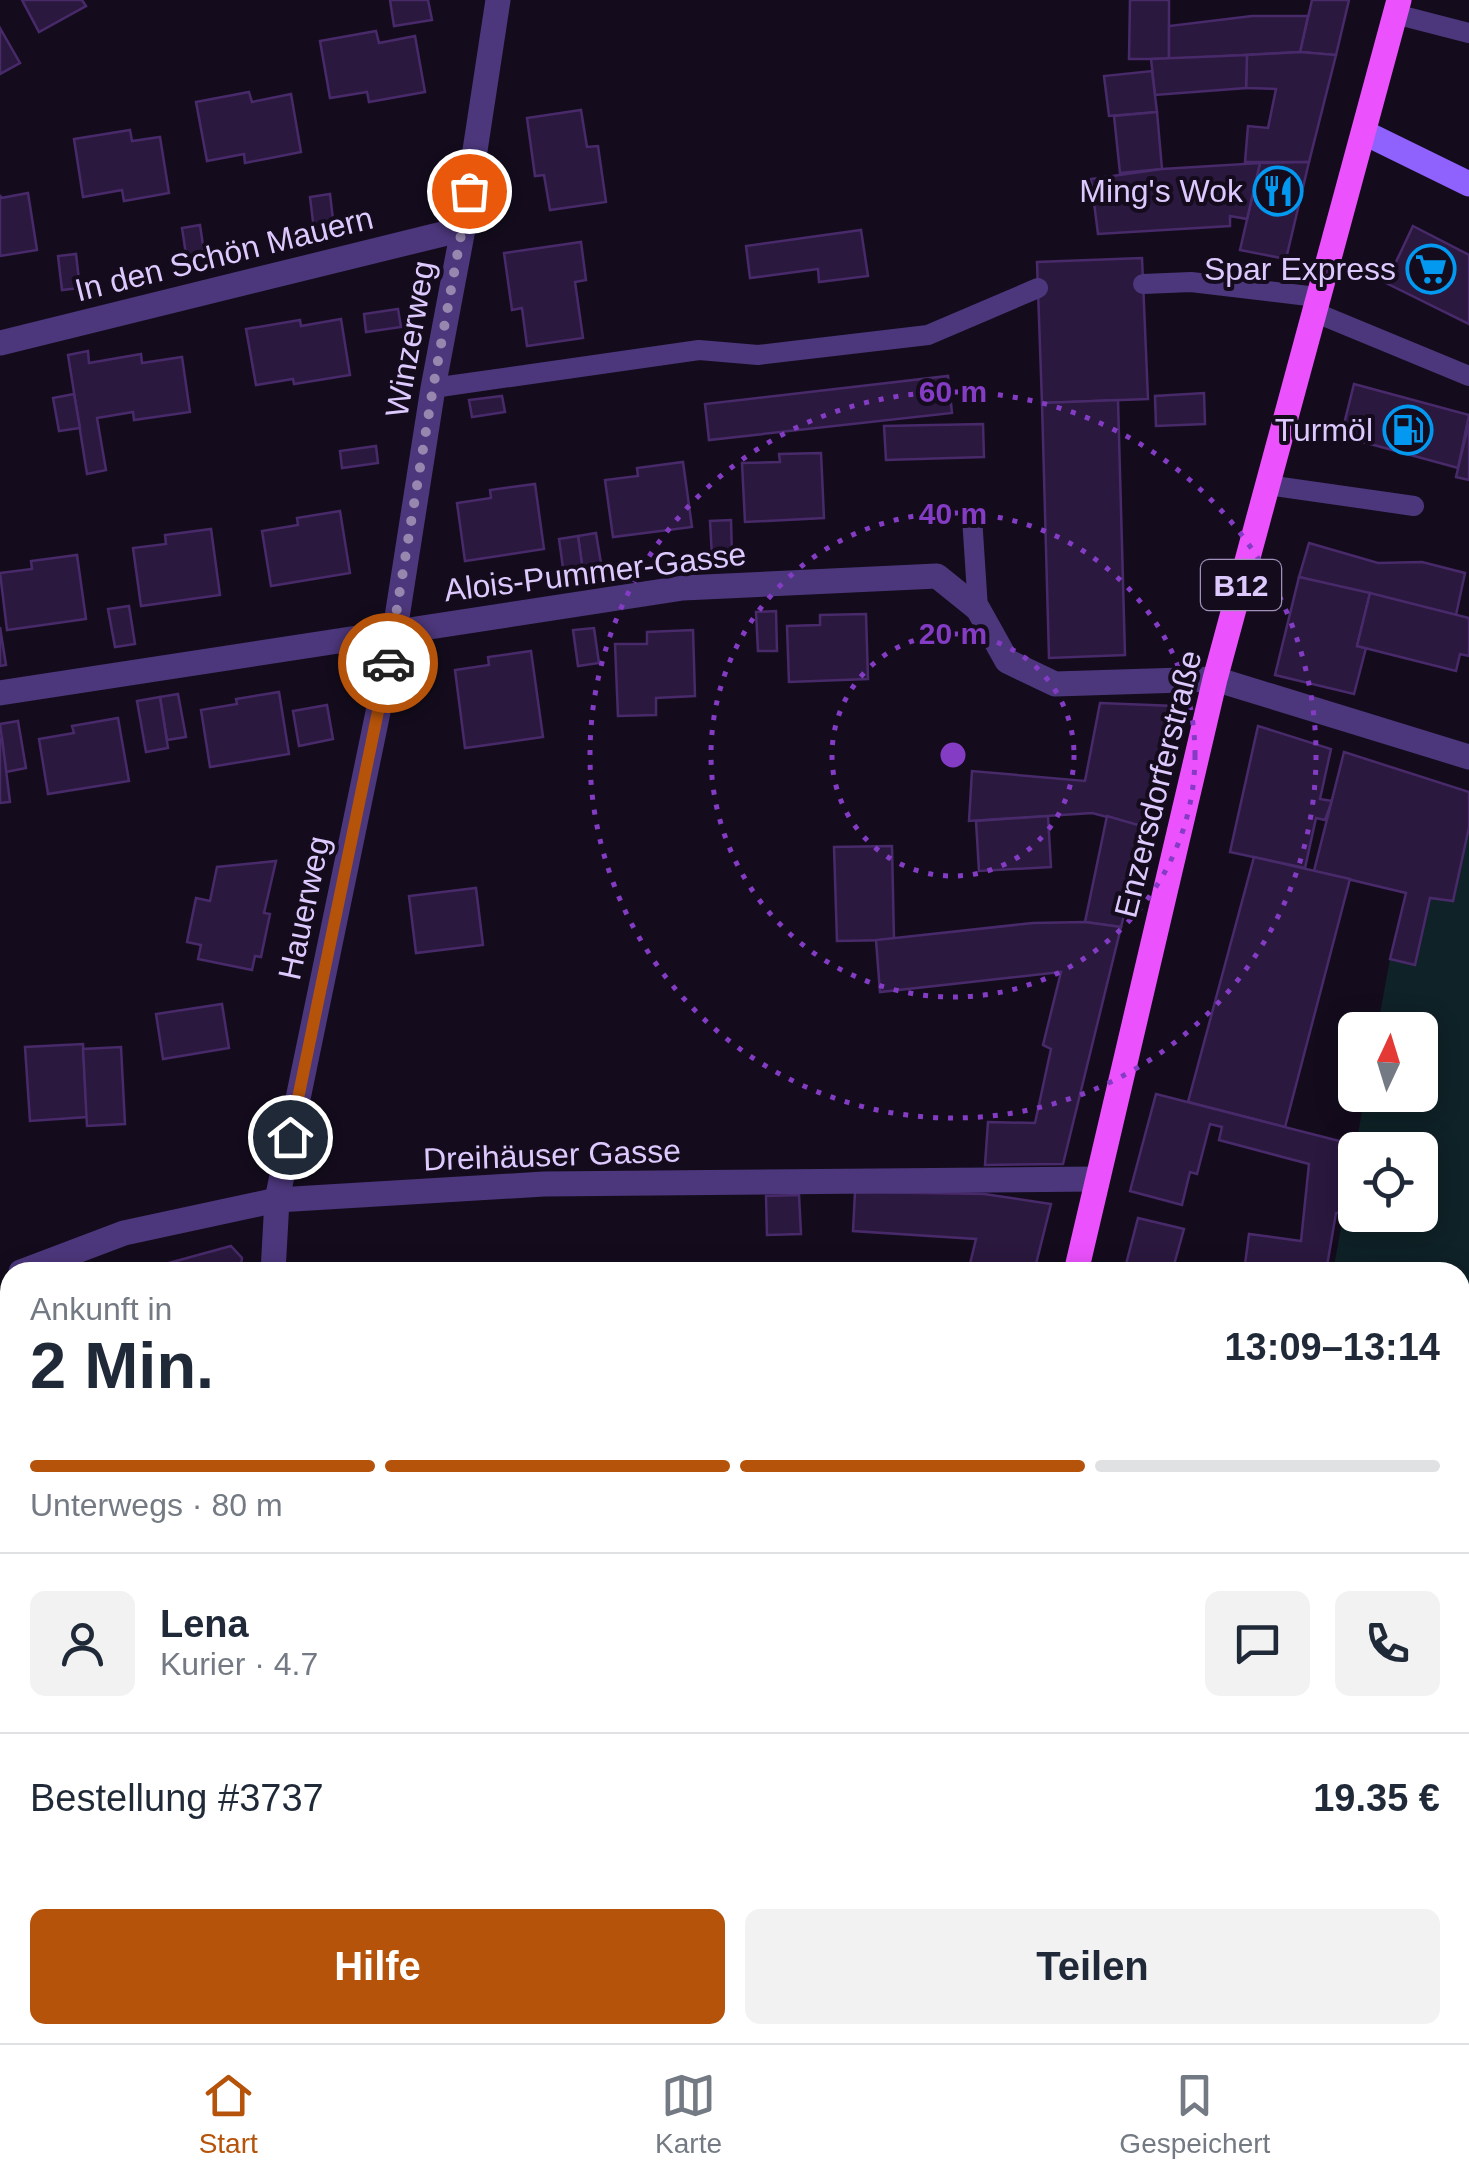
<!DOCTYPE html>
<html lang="de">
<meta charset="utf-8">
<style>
:root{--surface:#fff;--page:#f2f2f3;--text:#1f2937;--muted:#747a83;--line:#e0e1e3;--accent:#b45309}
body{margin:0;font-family:Helvetica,sans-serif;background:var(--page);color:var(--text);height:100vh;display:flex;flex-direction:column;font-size:38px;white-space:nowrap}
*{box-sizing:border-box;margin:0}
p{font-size:32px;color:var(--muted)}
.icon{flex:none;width:55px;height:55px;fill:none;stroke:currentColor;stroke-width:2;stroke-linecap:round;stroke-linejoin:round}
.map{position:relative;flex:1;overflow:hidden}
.details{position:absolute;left:0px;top:1262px;width:1470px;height:782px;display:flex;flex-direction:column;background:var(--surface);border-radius:30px 30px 0 0;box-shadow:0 5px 25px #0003}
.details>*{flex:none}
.needle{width:65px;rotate:4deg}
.buttons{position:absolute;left:1338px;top:1012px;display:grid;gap:20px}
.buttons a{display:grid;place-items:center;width:100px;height:100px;border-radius:15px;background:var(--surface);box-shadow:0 5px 25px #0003;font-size:50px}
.pin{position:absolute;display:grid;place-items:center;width:85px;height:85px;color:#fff;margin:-42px;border:5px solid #fff;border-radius:50%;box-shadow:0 2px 10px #0007}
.courier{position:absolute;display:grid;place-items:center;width:100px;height:100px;margin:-50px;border:8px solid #b45309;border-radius:50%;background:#fff;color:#222;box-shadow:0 2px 12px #0007}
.summary em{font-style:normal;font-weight:800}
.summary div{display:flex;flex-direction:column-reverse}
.summary{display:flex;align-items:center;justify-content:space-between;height:170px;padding:0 30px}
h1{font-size:65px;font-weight:800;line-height:75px}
.bar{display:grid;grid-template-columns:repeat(4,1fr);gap:15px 10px;align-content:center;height:120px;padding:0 30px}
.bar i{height:12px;border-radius:8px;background:var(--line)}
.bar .on{background:var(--accent)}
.bar p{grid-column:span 4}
.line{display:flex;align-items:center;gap:25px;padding:0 30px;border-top:2px solid var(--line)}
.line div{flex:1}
.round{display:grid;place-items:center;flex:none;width:105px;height:105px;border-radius:15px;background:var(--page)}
.cta{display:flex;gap:20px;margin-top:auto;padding:20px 30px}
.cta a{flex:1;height:115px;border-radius:15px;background:var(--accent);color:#fff;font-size:40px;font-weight:800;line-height:115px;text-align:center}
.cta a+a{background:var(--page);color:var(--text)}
.tab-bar{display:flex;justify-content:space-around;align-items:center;height:140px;border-top:2px solid var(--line);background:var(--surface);font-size:28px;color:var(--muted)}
.tab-bar a{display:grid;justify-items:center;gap:5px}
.tab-bar .on{color:var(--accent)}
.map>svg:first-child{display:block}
</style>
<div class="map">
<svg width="1469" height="2043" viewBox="0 0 1469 2043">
<rect width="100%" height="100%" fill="#140c1d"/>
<path fill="#0f2227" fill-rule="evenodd" d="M 1469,827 L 1469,1684 L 1460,1682 L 1460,1272 L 1333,1272 L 1365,1095 L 1420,1095 L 1420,1030 L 1377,1030 L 1390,959 L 1415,965 L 1430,898 L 1453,901 ZM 1355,1150 L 1420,1150 L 1420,1215 L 1355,1215 Z"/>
<g fill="#2a183e" stroke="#482a6a" stroke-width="2.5">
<path d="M 22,0 L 82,0 L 86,6 L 39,32 Z"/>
<path d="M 390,0 L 428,0 L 432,20 L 394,26 Z"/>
<path d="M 1130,0 L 1169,0 L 1169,59 L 1129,59 Z"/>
<path d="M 1312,0 L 1349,0 L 1336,55 L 1300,52 Z"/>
<path d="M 1252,16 L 1308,16 L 1300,52 L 1169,59 L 1169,26 Z"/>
<path d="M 0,28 L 20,63 L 0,74 Z"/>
<path d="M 376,31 L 379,43 L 415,36 L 425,92 L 369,102 L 367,92 L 330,98 L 320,41 Z"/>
<path d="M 1300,52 L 1336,55 L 1309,162 L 1245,162 L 1248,126 L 1268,128 L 1276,89 L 1246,88 L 1247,55 Z"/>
<path d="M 1247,55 L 1246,88 L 1155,95 L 1151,59 Z"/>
<path d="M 1152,71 L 1157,112 L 1109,116 L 1104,76 Z"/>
<path d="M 249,92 L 252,102 L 291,94 L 301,152 L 245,163 L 244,154 L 207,161 L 196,102 Z"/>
<path d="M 581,110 L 587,147 L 598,146 L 606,202 L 550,210 L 544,175 L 535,176 L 527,118 Z"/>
<path d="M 1157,112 L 1162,169 L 1120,173 L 1114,116 Z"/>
<path d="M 130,130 L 132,141 L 160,137 L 169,193 L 124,201 L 122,190 L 83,197 L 74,139 Z"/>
<path d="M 1309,162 L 1286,259 L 1240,250 L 1260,163 Z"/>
<path d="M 1260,163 L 1247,219 L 1230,216 L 1230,226 L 1098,234 L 1091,179 L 1162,169 Z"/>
<path d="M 28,193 L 37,250 L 0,256 L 0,195 L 1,198 Z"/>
<path d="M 330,194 L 334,228 L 314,230 L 310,197 Z"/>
<path d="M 200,225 L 205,259 L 187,261 L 182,228 Z"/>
<path d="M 1413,226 L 1469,255 L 1469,324 L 1386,283 Z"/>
<path d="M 861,230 L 868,276 L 819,282 L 818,269 L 750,278 L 746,246 Z"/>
<path d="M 581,242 L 586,280 L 575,282 L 583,338 L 527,346 L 522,308 L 512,310 L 504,253 Z"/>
<path d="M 76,254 L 80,288 L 62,290 L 58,256 Z"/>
<path d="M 1142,258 L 1148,399 L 1042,403 L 1037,262 Z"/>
<path d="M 398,309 L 401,327 L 366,332 L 364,314 Z"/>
<path d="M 341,319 L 350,375 L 294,384 L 293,379 L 256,385 L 246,329 L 300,320 L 301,326 Z"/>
<path d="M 88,351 L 89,363 L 141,354 L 142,363 L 182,357 L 190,412 L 134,420 L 133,412 L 97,418 L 106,470 L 87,474 L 68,355 Z"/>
<path d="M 948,376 L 952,413 L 709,440 L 705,404 Z"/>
<path d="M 1354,384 L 1469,415 L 1458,468 L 1341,436 Z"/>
<path d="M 1204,393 L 1205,424 L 1156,426 L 1155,396 Z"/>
<path d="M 74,394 L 80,428 L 59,431 L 53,398 Z"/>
<path d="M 502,396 L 505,412 L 472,417 L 469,400 Z"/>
<path d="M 1118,400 L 1125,655 L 1049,658 L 1042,403 Z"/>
<path d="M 1469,423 L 1469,480 L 1456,477 Z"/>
<path d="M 983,424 L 984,457 L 886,460 L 884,426 Z"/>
<path d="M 376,446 L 378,463 L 342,468 L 340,451 Z"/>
<path d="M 821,453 L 824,518 L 745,522 L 742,463 L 780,462 L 779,454 Z"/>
<path d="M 683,462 L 692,527 L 613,537 L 605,480 L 638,476 L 637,468 Z"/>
<path d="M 535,484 L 544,549 L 465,561 L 457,503 L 491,498 L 490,490 Z"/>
<path d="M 340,511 L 350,573 L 271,586 L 262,531 L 298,525 L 297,518 Z"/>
<path d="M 731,520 L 732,556 L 712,557 L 710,521 Z"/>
<path d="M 211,529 L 220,595 L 141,606 L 133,548 L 166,544 L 165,535 Z"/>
<path d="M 596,533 L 602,569 L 583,572 L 578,536 Z"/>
<path d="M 578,536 L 583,572 L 564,575 L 559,539 Z"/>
<path d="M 1309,543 L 1378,563 L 1422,562 L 1465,573 L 1456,615 L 1299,577 Z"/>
<path d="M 77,555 L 86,619 L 7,630 L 0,573 L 32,569 L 31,561 Z"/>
<path d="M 1299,577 L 1370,593 L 1357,646 L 1366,648 L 1354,694 L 1275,675 Z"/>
<path d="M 1370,593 L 1469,618 L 1469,656 L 1460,654 L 1456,671 L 1357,646 Z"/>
<path d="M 129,606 L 135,644 L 115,647 L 108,609 Z"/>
<path d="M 776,611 L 777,651 L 758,651 L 756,612 Z"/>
<path d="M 866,614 L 868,679 L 789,682 L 787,626 L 820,625 L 820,615 Z"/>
<path d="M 0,627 L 6,665 L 0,666 Z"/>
<path d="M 594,628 L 599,663 L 578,666 L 573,630 Z"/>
<path d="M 693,630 L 695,696 L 656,698 L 656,715 L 618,716 L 615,644 L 647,644 L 647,632 Z"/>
<path d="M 531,651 L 543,737 L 465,748 L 455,670 L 489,665 L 488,657 Z"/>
<path d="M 279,692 L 289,754 L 210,767 L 201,710 L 237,704 L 236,699 Z"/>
<path d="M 178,694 L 186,737 L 167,740 L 160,697 Z"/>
<path d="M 160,697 L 168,748 L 146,752 L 137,701 Z"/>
<path d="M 1100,703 L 1174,706 L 1145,827 L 1092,813 L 969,821 L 972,771 L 1085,781 Z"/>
<path d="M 327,705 L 333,739 L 299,746 L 293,711 Z"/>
<path d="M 118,718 L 129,781 L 48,794 L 39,739 L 74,733 L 72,726 Z"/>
<path d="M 18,721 L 26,768 L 6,772 L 0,724 Z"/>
<path d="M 1258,726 L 1331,749 L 1320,799 L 1332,801 L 1325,820 L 1316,818 L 1305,868 L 1230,852 Z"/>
<path d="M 2,738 L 10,802 L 0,803 L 0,739 Z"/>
<path d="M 1344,752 L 1469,792 L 1469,827 L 1453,901 L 1430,898 L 1415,965 L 1390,959 L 1406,893 L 1314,871 Z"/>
<path d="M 1048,816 L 1051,867 L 979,871 L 976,821 Z"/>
<path d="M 1107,816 L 1145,827 L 1121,927 L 1085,922 Z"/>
<path d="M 892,846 L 894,940 L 837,941 L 834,847 Z"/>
<path d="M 1254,857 L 1350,879 L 1285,1127 L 1188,1102 Z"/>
<path d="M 276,861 L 264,913 L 270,914 L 261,957 L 255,956 L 252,970 L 198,959 L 201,945 L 187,942 L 196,898 L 210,901 L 217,867 Z"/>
<path d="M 476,888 L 483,945 L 416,953 L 409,896 Z"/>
<path d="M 1085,922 L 1121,927 L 1063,1164 L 985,1165 L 988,1122 L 1035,1123 L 1051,1049 L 1043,1045 L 1061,972 L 880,992 L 876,940 L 1033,923 Z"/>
<path d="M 222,1004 L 229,1048 L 163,1059 L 156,1014 Z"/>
<path d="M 83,1044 L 87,1117 L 30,1121 L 25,1047 Z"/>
<path d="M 121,1047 L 125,1124 L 87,1126 L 83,1049 Z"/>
<path d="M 1156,1094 L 1347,1143 L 1343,1213 L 1336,1213 L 1326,1272 L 1244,1272 L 1249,1234 L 1301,1241 L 1309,1164 L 1219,1140 L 1222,1127 L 1210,1124 L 1197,1174 L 1190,1172 L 1182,1205 L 1130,1191 Z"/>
<path d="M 855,1192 L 984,1194 L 1051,1204 L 1034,1272 L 968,1272 L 976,1239 L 853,1231 Z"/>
<path d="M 799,1195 L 801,1234 L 767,1235 L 766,1196 Z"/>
<path d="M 1138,1218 L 1184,1229 L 1172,1272 L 1124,1272 Z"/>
<path d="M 231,1246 L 242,1258 L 240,1272 L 136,1272 Z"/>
<path d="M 0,1687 L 10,1689 L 10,1745 L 0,1743 Z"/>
<path d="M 1460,1712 L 1469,1715 L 1469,1850 L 1460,1850 Z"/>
<path d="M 0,1831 L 10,1834 L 10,1914 L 0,1911 Z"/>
<path d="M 1467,1872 L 1469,1873 L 1469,1951 L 1460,1944 L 1460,1883 Z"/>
<path d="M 513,2035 L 567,2035 L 566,2043 L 535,2037 L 518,2043 L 512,2041 Z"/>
<path d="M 570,2035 L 608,2035 L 606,2043 L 582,2043 L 584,2038 Z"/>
<path d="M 912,2035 L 950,2035 L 987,2043 L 910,2043 Z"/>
<path d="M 993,2035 L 1293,2035 L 1292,2043 L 992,2043 Z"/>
<path d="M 1293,2035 L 1351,2035 L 1350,2043 L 1292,2043 Z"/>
</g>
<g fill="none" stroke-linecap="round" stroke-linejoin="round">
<g stroke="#4c377c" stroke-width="20">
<path d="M 1395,14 L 1469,33"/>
<path d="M 1143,284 L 1191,282 L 1317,297"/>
<path d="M 1314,312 L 1469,376"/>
<path d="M 433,388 L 699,350 L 758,355 L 928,335 L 1038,288"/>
<path d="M 1268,485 L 1414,506"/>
<path d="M 972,517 L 978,609"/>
</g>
<g stroke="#4c377c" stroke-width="25">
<path d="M 0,343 L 463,229"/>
<path d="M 0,693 L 683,588 L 937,576 L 978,609 L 1007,661 L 1055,684 L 1215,679 L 1469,757"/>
<path d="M 21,1272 L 124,1233 L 277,1200 L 544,1184 L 1097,1179"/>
<path d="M 273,1272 L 277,1200 L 395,630 L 433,388 L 463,229 L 498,0"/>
<path d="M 220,2043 L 221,2035"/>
</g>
<g stroke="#8f61fd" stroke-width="25">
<path d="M 1365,133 L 1469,184"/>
<path d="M 0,1794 L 10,1796"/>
</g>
<g stroke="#eb51fd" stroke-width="25">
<path d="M 1076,1272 L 1215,679 L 1399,0"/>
<path d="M 869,2043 L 871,2035"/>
</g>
</g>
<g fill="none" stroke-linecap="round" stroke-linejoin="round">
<path stroke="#9787af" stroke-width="10" stroke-dasharray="0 18" d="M 388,663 L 433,388 L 469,191"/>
<path stroke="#b45309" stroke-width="12" d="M 290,1137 L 388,663"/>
</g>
<g fill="none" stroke="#853cc5" stroke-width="5" stroke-dasharray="5 10">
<circle cx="953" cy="755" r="121"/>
<circle cx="953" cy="755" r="242"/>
<circle cx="953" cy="755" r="363"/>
</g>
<defs>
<g id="restaurant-ring" transform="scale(2.5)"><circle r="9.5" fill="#140c1d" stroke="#0399f0" stroke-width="1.5"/><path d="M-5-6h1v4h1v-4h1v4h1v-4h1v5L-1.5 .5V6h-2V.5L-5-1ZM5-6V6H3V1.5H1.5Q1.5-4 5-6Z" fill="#0399f0"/></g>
<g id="supermarket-ring" transform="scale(2.5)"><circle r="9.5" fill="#140c1d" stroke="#0399f0" stroke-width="1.5"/><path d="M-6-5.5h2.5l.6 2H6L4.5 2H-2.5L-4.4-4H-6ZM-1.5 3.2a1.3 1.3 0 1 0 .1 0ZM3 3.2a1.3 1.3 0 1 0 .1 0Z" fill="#0399f0"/></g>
<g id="fuel-ring" transform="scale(2.5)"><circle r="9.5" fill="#140c1d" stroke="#0399f0" stroke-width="1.5"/><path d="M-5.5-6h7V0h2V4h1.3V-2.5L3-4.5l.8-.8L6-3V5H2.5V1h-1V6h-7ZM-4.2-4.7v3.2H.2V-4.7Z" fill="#0399f0"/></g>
</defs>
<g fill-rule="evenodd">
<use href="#restaurant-ring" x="1278" y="191"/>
<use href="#supermarket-ring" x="1431" y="269"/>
<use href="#fuel-ring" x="1408" y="430"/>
</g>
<g text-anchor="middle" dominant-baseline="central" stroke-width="8" stroke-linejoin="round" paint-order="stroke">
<rect fill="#140c1d" stroke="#a190ba" stroke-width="2.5" x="1201" y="560" width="80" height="50" rx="8"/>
<g font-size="30" font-weight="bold" fill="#ddc9fe">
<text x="1241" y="585">B12</text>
</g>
<g font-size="32" fill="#ddc9fe" stroke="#140c1d" text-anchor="end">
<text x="1243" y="191">Ming's Wok</text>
<text x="1396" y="269">Spar Express</text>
<text x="1373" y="430">Turmöl</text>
</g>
<g font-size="32" fill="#ddc9fe" stroke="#140c1d">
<text transform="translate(224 254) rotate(-14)">In den Schön Mauern</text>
<text transform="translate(410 339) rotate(-80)">Winzerweg</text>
<text transform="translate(595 572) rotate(-7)">Alois-Pummer-Gasse</text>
<text transform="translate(1158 784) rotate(-76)">Enzersdorferstraße</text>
<text transform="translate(304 908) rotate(-78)">Hauerweg</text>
<text transform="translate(552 1155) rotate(-2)">Dreihäuser Gasse</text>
</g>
</g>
<circle cx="953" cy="755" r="15" fill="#853cc5" stroke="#140c1d" stroke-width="5"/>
<g font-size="30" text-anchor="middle" font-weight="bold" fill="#853cc5" stroke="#140c1d" stroke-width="8" stroke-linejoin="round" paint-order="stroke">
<text x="953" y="402">60 m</text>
<text x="953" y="524">40 m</text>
<text x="953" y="644">20 m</text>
</g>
</svg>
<div class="buttons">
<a><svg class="needle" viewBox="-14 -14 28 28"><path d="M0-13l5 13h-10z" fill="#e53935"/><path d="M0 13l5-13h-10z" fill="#747a83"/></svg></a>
<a><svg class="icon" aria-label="locate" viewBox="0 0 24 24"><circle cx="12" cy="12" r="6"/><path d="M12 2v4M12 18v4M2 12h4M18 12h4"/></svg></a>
</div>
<div class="pin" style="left:469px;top:191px;background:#ea580c"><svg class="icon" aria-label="bag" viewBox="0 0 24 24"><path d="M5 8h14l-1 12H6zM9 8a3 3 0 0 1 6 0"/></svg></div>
<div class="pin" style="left:290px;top:1137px;background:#1f2937"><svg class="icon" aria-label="home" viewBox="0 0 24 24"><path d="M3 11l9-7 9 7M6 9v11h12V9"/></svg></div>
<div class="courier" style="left:388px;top:663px"><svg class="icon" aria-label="car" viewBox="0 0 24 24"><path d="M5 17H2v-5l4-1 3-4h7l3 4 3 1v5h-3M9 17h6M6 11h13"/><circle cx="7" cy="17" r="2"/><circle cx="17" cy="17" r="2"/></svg></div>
<section class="details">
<div class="summary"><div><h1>2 Min.</h1><p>Ankunft in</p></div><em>13:09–13:14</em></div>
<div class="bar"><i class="on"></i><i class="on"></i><i class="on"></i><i></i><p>Unterwegs · 80 m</p></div>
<div class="line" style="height:180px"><a class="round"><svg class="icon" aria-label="person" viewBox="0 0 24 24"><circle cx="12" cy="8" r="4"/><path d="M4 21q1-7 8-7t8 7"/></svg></a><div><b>Lena</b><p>Kurier · 4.7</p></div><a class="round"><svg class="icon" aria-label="chat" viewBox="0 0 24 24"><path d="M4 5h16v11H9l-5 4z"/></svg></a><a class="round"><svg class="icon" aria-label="phone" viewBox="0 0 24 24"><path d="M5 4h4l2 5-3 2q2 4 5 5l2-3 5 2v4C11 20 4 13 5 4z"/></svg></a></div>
<div class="line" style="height:130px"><div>Bestellung #3737</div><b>19.35 €</b></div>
<div class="cta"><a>Hilfe</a><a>Teilen</a></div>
</section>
</div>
<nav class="tab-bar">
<a class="on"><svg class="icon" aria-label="home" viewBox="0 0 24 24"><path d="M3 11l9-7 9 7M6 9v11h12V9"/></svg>Start</a>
<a><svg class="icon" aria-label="map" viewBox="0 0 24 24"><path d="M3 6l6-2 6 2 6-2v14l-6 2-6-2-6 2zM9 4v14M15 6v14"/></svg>Karte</a>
<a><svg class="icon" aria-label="saved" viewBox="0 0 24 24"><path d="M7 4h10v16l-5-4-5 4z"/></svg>Gespeichert</a>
</nav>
